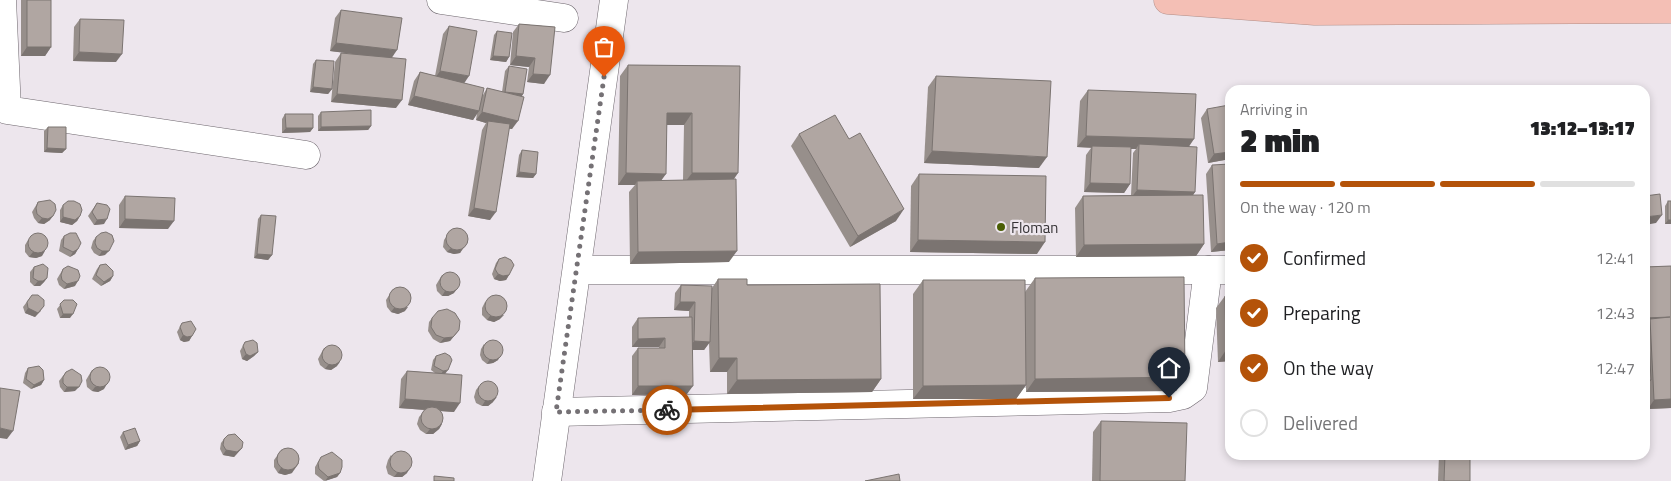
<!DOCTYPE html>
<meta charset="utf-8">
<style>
:root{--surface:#fff;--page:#f2f2f2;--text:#202124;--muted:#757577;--line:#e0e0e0;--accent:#b45309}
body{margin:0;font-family:"Titillium Web",sans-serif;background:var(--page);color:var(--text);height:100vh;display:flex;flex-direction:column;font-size:19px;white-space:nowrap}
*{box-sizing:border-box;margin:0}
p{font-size:16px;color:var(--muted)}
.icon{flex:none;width:28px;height:28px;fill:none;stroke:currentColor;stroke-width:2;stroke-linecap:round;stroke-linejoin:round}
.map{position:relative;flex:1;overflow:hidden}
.sheet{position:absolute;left:1225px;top:85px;width:425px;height:375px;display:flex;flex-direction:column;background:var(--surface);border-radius:15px;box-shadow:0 2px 8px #0003}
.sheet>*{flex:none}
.pin{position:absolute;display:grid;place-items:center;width:42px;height:42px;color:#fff;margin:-51px -21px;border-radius:50% 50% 50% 0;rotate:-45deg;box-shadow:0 0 5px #0007}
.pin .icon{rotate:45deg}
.courier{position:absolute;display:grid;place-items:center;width:50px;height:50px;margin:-25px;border:4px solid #b45309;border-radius:50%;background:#fff;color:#222;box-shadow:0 1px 6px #0007}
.head em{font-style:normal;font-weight:800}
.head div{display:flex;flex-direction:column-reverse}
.head{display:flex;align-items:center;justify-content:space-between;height:85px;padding:0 15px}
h1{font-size:32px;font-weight:800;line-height:38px}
.bar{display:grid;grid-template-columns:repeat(4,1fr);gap:8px 5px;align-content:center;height:60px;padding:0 15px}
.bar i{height:6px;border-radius:4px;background:var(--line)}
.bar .on{background:var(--accent)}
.bar p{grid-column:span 4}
ol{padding:0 15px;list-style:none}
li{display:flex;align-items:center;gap:15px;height:55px}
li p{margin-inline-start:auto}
li .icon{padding:5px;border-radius:50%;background:var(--accent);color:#fff;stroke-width:4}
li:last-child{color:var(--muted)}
li i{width:28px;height:28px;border:2px solid var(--line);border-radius:50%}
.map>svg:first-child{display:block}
</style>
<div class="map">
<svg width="1671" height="481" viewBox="0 0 1671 481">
<rect width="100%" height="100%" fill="#ede6ed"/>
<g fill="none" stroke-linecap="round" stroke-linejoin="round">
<g stroke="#6d666d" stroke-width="29">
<g id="minor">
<path d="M 2,0 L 7,110 L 306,155"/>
<path d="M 441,0 L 564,18"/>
<path d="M 577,270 L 1230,270"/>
<path d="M 556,412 L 1169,398 L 1183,395 L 1193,388 L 1208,270"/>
<path d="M 547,481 L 614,0"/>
</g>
</g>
<g stroke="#b18e88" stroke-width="29">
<path id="highway" d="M 1168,0 L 1315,11 L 1671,9"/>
</g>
<use href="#minor" stroke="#fff" stroke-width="28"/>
<use href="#highway" stroke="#f4bfb5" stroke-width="28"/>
</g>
<g fill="#978f8b" fill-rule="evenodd">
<path d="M 21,0 L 51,0 L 51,47 L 45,56 L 21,56 Z"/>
<path d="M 341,10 L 392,58 L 396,108 L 331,102 L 335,62 L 341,53 L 356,54 L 330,51 L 335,18 Z"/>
<path d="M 80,19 L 116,62 L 73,61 L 74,27 Z"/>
<path d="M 519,24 L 555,27 L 544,84 L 527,82 L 529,67 L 510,65 L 513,32 Z"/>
<path d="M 449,26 L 464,83 L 483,95 L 487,88 L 502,92 L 505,71 L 509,66 L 523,94 L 522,96 L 512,129 L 509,129 L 490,220 L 468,216 L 482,130 L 486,123 L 476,120 L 477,113 L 473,120 L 408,105 L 414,81 L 420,72 L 435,76 L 443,34 Z"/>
<path d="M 497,31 L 509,57 L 506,62 L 490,60 L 494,35 Z"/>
<path d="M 316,60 L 332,89 L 328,94 L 310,92 L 313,64 Z"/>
<path d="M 628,65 L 740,66 L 729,262 L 630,264 L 629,192 L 635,185 L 618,185 L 620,76 ZM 667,125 L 684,125 L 683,180 L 661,181 Z"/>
<path d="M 936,76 L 1039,168 L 924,163 L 928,87 Z"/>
<path d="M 1088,90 L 1189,146 L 1195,192 L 1193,195 L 1204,244 L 1196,256 L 1076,257 L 1075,208 L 1083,196 L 1131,195 L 1133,153 L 1136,149 L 1131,149 L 1130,184 L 1124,193 L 1084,192 L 1086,155 L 1091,148 L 1077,147 L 1080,101 Z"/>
<path d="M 1207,109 L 1230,111 L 1230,159 L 1208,163 L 1201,118 Z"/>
<path d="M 321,112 L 371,126 L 368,130 L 318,131 L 318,116 Z"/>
<path d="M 285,114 L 313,128 L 310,132 L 282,133 L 282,119 Z"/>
<path d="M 48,127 L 66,149 L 62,153 L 44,152 L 44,131 Z"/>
<path d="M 799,134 L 896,221 L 850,247 L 791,146 Z"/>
<path d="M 522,150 L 536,174 L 533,178 L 516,177 L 519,155 Z"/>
<path d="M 1212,165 L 1230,250 L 1211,252 L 1206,174 Z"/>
<path d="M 919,174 L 1037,254 L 910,252 L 911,186 Z"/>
<path d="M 125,196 L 168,229 L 119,228 L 119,205 Z"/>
<path d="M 1668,201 L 1671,224 L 1665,224 L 1665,206 Z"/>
<path d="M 38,202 L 50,220 L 44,224 L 38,223 L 34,218 L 32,212 Z"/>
<path d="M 97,203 L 104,224 L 94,225 L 88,216 Z"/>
<path d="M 63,205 L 80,216 L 77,221 L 72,225 L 60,222 L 60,210 Z"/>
<path d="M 261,215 L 272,255 L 268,260 L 254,258 L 258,219 Z"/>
<path d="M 451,230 L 468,242 L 460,253 L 454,254 L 447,252 L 443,247 L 444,240 Z"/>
<path d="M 64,236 L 78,249 L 75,254 L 70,257 L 59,251 L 61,240 Z"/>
<path d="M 96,237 L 105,255 L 99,256 L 94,253 L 91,248 L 93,241 Z"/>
<path d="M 28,240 L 42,256 L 36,258 L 29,257 L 25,252 L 25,245 Z"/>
<path d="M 499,259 L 509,275 L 506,280 L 500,281 L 494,279 L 492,274 L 496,263 Z"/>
<path d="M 100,265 L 113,276 L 110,281 L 101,286 L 92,279 L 97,269 Z"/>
<path d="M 1671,266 L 1671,408 L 1648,409 L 1647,385 L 1645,388 L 1645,267 Z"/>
<path d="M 34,267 L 47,278 L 44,282 L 40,286 L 34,286 L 30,282 L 30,272 Z"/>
<path d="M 63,269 L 75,286 L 64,289 L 59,285 L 57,279 Z"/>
<path d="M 442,275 L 454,293 L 448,296 L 442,296 L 437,291 L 436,285 Z"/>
<path d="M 1035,278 L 1185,377 L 1176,391 L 1026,392 L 1026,385 L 1016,399 L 913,399 L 913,294 L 923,280 L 1025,292 Z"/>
<path d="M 718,279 L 747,285 L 881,379 L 872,392 L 727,394 L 727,372 L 710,372 L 709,343 L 704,350 L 693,350 L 687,394 L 632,395 L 632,356 L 638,348 L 659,348 L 659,347 L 632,347 L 632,327 L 638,318 L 689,317 L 689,311 L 674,310 L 675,293 L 681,285 L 712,288 Z"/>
<path d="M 393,289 L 405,311 L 398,314 L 391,312 L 387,307 L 386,300 Z"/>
<path d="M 32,295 L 41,311 L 35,317 L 25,313 L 23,307 Z"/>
<path d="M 1225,296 L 1230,361 L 1218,362 L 1216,308 Z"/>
<path d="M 64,300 L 70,318 L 60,318 L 57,309 Z"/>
<path d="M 485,302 L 500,319 L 494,322 L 487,320 L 482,315 L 482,308 Z"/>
<path d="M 432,318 L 459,330 L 450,341 L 440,343 L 433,339 L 428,331 L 429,322 Z"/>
<path d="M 182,323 L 192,336 L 189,341 L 184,342 L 180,340 L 177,332 Z"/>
<path d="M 245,342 L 258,352 L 254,356 L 247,361 L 242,359 L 240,351 Z"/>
<path d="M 484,344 L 498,360 L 493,363 L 487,364 L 482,360 L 480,355 L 481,349 Z"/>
<path d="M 324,348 L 337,366 L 331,370 L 325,369 L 320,365 L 318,359 Z"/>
<path d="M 436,356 L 445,373 L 454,412 L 440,411 L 442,424 L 439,429 L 433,434 L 426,434 L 420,430 L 417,424 L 419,417 L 425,410 L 399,408 L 401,379 L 407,371 L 435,373 L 431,370 L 433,360 Z"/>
<path d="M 28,368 L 44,380 L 41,385 L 31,389 L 23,383 L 25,373 Z"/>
<path d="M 92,370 L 104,389 L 98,392 L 92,391 L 87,387 L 86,380 Z"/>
<path d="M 66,372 L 75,391 L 64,392 L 60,387 L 59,381 Z"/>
<path d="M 479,386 L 493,402 L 488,406 L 482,406 L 476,403 L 474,397 L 476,390 Z"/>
<path d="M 1101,421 L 1185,481 L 1092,481 L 1093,432 Z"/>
<path d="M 123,432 L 140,441 L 137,446 L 125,450 L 120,437 Z"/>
<path d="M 224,439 L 242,448 L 234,457 L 223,455 L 220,449 L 221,443 Z"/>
<path d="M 282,449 L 292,473 L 285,475 L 278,473 L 274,467 L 274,460 Z"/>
<path d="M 391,455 L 407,473 L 402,477 L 394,477 L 388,474 L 386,467 L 388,460 Z"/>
<path d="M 1439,455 L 1470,455 L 1470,481 L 1438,481 Z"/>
<path d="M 321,457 L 340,473 L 337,477 L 324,481 L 315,474 L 315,467 Z"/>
</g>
<g fill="#7b7471">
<path d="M 336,43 L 397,50 L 391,59 L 330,51 Z"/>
<path d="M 27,47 L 51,47 L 45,56 L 21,56 Z"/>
<path d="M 79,52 L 122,54 L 116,62 L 73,61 Z"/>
<path d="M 493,56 L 509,57 L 506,62 L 490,60 Z"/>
<path d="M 516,56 L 535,58 L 529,67 L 510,65 Z"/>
<path d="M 440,71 L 469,76 L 463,85 L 434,80 Z"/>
<path d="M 533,74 L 550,75 L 544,84 L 527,82 Z"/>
<path d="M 313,87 L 332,89 L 328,94 L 310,92 Z"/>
<path d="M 505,92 L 523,94 L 520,99 L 502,96 Z"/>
<path d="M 337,94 L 402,100 L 396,108 L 331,102 Z"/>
<path d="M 414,96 L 479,111 L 473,120 L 408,105 Z"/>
<path d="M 482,112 L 518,121 L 512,129 L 487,123 L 488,121 L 486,123 L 476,120 Z"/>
<path d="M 667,113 L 692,113 L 684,125 L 659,125 Z"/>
<path d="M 371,126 L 368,130 L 318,131 L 321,127 Z"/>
<path d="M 286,128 L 313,128 L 310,132 L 282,133 Z"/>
<path d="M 1086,136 L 1194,139 L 1186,151 L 1139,144 L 1136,149 L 1077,147 Z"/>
<path d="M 47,148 L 66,149 L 62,153 L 44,152 Z"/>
<path d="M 932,151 L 1047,157 L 1039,168 L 924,163 Z"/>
<path d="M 1230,152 L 1230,159 L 1208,163 L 1214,154 Z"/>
<path d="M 519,172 L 536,174 L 533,178 L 516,177 Z"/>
<path d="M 626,173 L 666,174 L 658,185 L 637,181 L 635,185 L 618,185 Z"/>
<path d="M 692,173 L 738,173 L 730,185 L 683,185 Z"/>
<path d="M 1090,183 L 1130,184 L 1124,193 L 1084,192 Z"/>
<path d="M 1137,190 L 1195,192 L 1189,201 L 1131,198 Z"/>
<path d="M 474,208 L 496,212 L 490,220 L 468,216 Z"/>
<path d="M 904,209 L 896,221 L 850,247 L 858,236 Z"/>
<path d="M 1662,215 L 1656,223 L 1645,225 L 1645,217 Z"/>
<path d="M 53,216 L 50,220 L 44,224 L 38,223 L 42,218 Z"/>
<path d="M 80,216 L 77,221 L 72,225 L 60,222 L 63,217 Z"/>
<path d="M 107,219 L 104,224 L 94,225 L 97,220 Z"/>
<path d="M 125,219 L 174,221 L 168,229 L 119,228 Z"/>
<path d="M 1668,220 L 1671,220 L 1671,224 L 1665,224 Z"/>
<path d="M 918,240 L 1045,242 L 1037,254 L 910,252 Z"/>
<path d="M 1230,242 L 1230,250 L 1211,252 L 1217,244 Z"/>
<path d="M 1204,244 L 1196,256 L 1076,257 L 1084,245 Z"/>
<path d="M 451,248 L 463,248 L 460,253 L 454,254 L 447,252 Z"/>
<path d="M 78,249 L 75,254 L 70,257 L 73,252 Z"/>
<path d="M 45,251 L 42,256 L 36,258 L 29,257 L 33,252 Z"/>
<path d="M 102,251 L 109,251 L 105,255 L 99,256 Z"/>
<path d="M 737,251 L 729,262 L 630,264 L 638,252 Z"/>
<path d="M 257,254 L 272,255 L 268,260 L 254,258 Z"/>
<path d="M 498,274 L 509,275 L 506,280 L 500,281 L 494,279 Z"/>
<path d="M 113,276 L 110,281 L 101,286 L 104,282 Z"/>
<path d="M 47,278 L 44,282 L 40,286 L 34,286 L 38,281 Z"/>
<path d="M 78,281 L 75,286 L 64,289 L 67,284 Z"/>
<path d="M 457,289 L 454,293 L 448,296 L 442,296 L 445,291 Z"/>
<path d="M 680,302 L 695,302 L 689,311 L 674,310 Z"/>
<path d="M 44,306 L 35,317 L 25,313 L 28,308 Z"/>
<path d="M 408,307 L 405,311 L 398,314 L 391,312 L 394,308 Z"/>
<path d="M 63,314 L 73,314 L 70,318 L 60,318 Z"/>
<path d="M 504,315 L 500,319 L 494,322 L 487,320 L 490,316 Z"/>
<path d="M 1670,317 L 1650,319 L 1645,326 L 1645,318 Z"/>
<path d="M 459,330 L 450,341 L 440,343 L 444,338 Z"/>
<path d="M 183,335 L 192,336 L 189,341 L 184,342 L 180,340 Z"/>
<path d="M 665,338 L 659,347 L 632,347 L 638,339 Z"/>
<path d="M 694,341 L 710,342 L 704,350 L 688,350 Z"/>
<path d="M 1226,350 L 1230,350 L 1230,361 L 1218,362 Z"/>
<path d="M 258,352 L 254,356 L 247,361 L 242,359 L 246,354 Z"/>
<path d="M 501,355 L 498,360 L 493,363 L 487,364 L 490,359 Z"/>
<path d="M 719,358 L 737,358 L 727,372 L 710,372 Z"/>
<path d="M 340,362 L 337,366 L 331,370 L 325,369 L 328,365 Z"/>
<path d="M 448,370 L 445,374 L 440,376 L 443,371 Z"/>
<path d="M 1185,377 L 1176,391 L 1026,392 L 1035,379 Z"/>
<path d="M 881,379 L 872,392 L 727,394 L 737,380 Z"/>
<path d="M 44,380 L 41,385 L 31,389 L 34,385 Z"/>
<path d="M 1645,380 L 1651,380 L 1645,388 Z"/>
<path d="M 107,384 L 104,389 L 98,392 L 92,391 L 95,387 Z"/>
<path d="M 1026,385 L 1016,399 L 913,399 L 923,386 Z"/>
<path d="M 638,386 L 693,386 L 687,394 L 632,395 Z"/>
<path d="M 67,387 L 79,387 L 75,391 L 64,392 Z"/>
<path d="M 497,397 L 493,402 L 488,406 L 482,406 L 485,401 Z"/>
<path d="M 405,399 L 460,403 L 454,412 L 399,408 Z"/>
<path d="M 1671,399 L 1671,408 L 1648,409 L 1654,400 Z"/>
<path d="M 442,424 L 439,429 L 433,434 L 426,434 L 430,429 Z"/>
<path d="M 0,428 L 13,431 L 7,439 L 0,438 Z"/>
<path d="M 140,441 L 137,446 L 125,450 L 128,445 Z"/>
<path d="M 242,448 L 234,457 L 223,455 L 226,450 Z"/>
<path d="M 299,463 L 292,473 L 285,475 L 278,473 L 281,468 Z"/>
<path d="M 410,468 L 407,473 L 402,477 L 394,477 L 397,473 Z"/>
<path d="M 340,473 L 337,477 L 325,481 L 328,477 Z"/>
</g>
<g fill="#b0a6a2" stroke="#7b7471">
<rect x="27" y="0" width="24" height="47"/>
<path d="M 341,10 L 402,18 L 397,50 L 336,43 Z"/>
<path d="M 80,19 L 124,20 L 122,54 L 79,52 Z"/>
<path d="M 519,24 L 555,27 L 550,75 L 533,74 L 535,58 L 516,56 Z"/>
<path d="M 449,26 L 477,31 L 469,76 L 440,71 Z"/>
<path d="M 497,31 L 512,33 L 509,57 L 493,56 Z"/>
<path d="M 341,53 L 406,59 L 402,100 L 337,94 Z"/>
<path d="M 316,60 L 334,61 L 332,89 L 313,87 Z"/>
<path d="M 628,65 L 740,66 L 738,173 L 692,173 L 692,113 L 667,113 L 666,174 L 626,173 Z"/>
<path d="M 509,66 L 527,69 L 523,94 L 505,92 Z"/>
<path d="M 420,72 L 484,88 L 479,111 L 414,96 Z"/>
<path d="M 936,76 L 1051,81 L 1047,157 L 932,151 Z"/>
<path d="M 487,88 L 524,97 L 518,121 L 482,112 Z"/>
<path d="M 1088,90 L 1196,94 L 1194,139 L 1086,136 Z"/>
<path d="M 1229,105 L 1230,111 L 1230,152 L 1214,154 L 1207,109 Z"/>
<path d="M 371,110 L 371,126 L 321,127 L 321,112 Z"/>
<path d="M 285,114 L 313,114 L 313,128 L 286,128 Z"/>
<path d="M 835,115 L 849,139 L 860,133 L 904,209 L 858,236 L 799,134 Z"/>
<path d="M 488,121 L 510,124 L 496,212 L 474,208 Z"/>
<path d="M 48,127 L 66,127 L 66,149 L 47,148 Z"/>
<path d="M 1139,144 L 1197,147 L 1195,192 L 1137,190 Z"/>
<path d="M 1092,146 L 1131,147 L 1130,184 L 1090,183 Z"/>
<path d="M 522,150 L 538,152 L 536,174 L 519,172 Z"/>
<path d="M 1230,164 L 1230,242 L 1217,244 L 1212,165 Z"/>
<path d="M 919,174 L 1046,176 L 1045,242 L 918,240 Z"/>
<path d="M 736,179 L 737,251 L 638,252 L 637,181 Z"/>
<path d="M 1660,194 L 1662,215 L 1645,217 L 1645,196 Z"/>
<path d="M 1203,195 L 1204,244 L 1084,245 L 1083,196 Z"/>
<path d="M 125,196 L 175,198 L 174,221 L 125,219 Z"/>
<path d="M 50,200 L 55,204 L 56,210 L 53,216 L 48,219 L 42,218 L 37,214 L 36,208 L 38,202 Z"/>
<path d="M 68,201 L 74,201 L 80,204 L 82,210 L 80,216 L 75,220 L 63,217 L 63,205 Z"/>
<rect x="1668" y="201" width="3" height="19"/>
<path d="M 97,203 L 107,205 L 110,209 L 107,219 L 97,220 L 92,212 Z"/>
<path d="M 261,215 L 276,216 L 272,255 L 257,254 Z"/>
<circle cx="457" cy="239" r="11"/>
<path d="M 106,232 L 112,235 L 114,241 L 109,251 L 102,251 L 97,248 L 95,243 L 96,237 L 101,233 Z"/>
<circle cx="38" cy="243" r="10"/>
<path d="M 70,233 L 76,233 L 81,243 L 78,249 L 73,252 L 63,247 L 64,236 Z"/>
<path d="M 505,257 L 511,260 L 514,265 L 509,275 L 503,276 L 498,274 L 495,269 L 499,259 Z"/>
<path d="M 43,264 L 48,268 L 47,278 L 43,281 L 38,281 L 33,278 L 34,267 Z"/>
<path d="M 106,264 L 113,271 L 113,276 L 104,282 L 96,275 L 100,265 Z"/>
<path d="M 68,266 L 78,270 L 80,276 L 78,281 L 67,284 L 62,280 L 61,275 L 63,269 Z"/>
<path d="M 1671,266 L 1671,399 L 1654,400 L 1650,319 L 1670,317 L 1645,318 L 1645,267 Z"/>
<circle cx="450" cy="282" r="10"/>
<path d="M 1184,277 L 1185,377 L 1035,379 L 1035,278 Z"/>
<path d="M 718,279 L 747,279 L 747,285 L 880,284 L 881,379 L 737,380 L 737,358 L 719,358 Z"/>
<path d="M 923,280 L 1025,280 L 1026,385 L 923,386 Z"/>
<path d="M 681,285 L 712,286 L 710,342 L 694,341 L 695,302 L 680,302 Z"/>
<circle cx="400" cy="298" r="11"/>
<circle cx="496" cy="306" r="11"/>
<path d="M 32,295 L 38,295 L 44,300 L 44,306 L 38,313 L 28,308 L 27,302 Z"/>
<path d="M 1225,296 L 1230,296 L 1230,350 L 1226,350 Z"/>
<path d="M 64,300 L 73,300 L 77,304 L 73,314 L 63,314 L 60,304 Z"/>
<path d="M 447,309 L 455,313 L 460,321 L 459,330 L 453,337 L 444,338 L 436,335 L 431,327 L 432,318 L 438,311 Z"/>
<path d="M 692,317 L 693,386 L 638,386 L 638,348 L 665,348 L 665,338 L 638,339 L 638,318 Z"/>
<path d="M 191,321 L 196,329 L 192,336 L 187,337 L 183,335 L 180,327 L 182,323 Z"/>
<path d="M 1645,322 L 1648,322 L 1651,380 L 1645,380 Z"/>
<path d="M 253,340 L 257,343 L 258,352 L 250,356 L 246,354 L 243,346 L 245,342 Z"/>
<circle cx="493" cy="350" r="10"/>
<circle cx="332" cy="355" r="10"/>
<path d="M 445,353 L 450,356 L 452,360 L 448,370 L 443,371 L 434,366 L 436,356 Z"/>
<path d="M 39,366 L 43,370 L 44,380 L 34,385 L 26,379 L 28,368 Z"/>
<circle cx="100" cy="377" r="10"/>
<path d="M 72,369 L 81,375 L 82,381 L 79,387 L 67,387 L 63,383 L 63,377 L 66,372 Z"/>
<path d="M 407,371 L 462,375 L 460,403 L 405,399 Z"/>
<circle cx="488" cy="391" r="10"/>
<path d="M 0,388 L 20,391 L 13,431 L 0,428 Z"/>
<circle cx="432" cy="418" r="11"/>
<path d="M 1101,421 L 1187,423 L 1185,481 L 1100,481 Z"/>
<path d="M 135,428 L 140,441 L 128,445 L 123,432 Z"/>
<path d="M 235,434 L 243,442 L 242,448 L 237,452 L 226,450 L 223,445 L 224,439 L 228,435 Z"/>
<circle cx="288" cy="459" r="11"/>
<circle cx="401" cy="462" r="11"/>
<path d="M 332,452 L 342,460 L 342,467 L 340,473 L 328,477 L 319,469 L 318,463 L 321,457 Z"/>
<path d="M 1445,455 L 1470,455 L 1470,481 L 1444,481 Z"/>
<path d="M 899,474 L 900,481 L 865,481 Z"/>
<path d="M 434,476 L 454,478 L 454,481 L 434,481 Z"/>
</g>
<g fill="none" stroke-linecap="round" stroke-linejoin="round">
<path stroke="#757175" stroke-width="5" stroke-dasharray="0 9" d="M 604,77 L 556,412 L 667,410"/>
<path stroke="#b45309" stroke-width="6" d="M 667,410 L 1169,398"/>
</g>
<circle fill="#4a5e05" stroke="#ede6ed" stroke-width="2" cx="1001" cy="227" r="5"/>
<g text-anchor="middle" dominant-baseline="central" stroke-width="4.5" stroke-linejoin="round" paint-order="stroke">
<g font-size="15" fill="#353235" stroke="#ede6ed" text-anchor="start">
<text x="1011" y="227">Floman</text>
</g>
</g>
</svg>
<div class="pin" style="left:604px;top:77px;background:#ea580c"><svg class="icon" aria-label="bag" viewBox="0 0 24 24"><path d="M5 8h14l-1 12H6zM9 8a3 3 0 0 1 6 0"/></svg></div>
<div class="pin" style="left:1169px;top:398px;background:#1f2937"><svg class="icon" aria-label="home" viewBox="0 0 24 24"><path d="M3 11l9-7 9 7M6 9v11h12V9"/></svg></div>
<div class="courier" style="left:667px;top:410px"><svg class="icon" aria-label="bike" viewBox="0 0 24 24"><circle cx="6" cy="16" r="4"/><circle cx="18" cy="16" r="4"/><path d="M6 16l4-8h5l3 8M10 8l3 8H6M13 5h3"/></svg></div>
<section class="sheet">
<div class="head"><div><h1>2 min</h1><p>Arriving in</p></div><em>13:12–13:17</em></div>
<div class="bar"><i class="on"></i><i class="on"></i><i class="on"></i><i></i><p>On the way · 120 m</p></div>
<ol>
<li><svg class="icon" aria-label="check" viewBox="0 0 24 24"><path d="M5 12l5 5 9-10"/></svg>Confirmed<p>12:41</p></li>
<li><svg class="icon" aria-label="check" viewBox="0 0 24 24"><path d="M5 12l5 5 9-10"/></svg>Preparing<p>12:43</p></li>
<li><svg class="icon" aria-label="check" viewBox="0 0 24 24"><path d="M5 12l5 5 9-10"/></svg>On the way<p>12:47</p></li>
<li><i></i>Delivered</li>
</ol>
</section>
</div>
